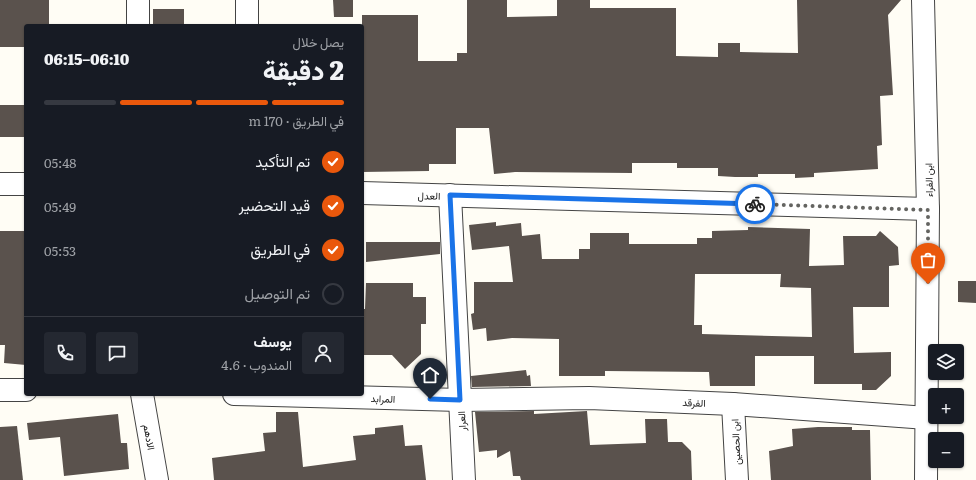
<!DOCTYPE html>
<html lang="ar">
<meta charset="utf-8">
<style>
:root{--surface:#171b24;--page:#242831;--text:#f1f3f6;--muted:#9ea1a6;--line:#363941;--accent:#ea580c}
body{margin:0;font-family:Literata,Vazirmatn,serif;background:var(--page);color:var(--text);direction:rtl;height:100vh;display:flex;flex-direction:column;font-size:15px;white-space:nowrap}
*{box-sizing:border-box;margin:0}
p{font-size:13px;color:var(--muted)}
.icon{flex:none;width:22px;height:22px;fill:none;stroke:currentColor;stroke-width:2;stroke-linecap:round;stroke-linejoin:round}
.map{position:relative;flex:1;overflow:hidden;direction:ltr}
.panel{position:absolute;left:24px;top:24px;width:340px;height:372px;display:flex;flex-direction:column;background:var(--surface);border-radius:4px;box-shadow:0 1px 3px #0004;direction:rtl}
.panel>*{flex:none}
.buttons{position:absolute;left:928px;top:344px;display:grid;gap:8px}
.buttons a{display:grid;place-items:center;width:36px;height:36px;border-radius:4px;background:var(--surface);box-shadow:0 1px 3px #0004;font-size:20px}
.pin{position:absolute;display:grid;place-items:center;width:34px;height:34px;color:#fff;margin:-41px -17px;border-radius:50% 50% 50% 0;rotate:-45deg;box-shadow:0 0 4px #0007}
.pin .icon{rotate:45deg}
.courier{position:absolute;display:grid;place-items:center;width:40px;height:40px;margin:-20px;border:3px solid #1a73e8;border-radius:50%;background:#fff;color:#222;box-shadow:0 1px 5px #0007}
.overview em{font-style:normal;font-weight:800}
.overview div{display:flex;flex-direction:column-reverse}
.overview{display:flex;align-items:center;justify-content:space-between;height:68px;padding:0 20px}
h1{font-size:26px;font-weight:800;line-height:30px}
.bar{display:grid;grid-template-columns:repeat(4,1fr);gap:6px 4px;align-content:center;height:48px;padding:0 20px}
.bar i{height:5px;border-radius:3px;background:var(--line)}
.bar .selected{background:var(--accent)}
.bar p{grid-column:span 4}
.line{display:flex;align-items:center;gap:10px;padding:0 20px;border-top:1px solid var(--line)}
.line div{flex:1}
.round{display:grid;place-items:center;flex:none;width:42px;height:42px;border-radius:4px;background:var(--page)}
ol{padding:0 20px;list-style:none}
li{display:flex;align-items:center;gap:12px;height:44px}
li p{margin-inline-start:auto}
li .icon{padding:4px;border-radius:50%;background:var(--accent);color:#fff;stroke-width:4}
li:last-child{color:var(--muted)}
li i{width:22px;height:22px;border:2px solid var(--line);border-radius:50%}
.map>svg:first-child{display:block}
</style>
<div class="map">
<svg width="976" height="480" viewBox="0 0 976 480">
<rect width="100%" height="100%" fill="#fffdf5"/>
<g fill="#5a524d" fill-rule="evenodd">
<path d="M 0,0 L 49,0 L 49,26 L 26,26 L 26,47 L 0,47 Z"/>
<path d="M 333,0 L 353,0 L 353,17 L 334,17 Z"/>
<path d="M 467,0 L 507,0 L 507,17 L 557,16 L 557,0 L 590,0 L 590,8 L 676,8 L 676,56 L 718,57 L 718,43 L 740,43 L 740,52 L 798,53 L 797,0 L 901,0 L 888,15 L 893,95 L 880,96 L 882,145 L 877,146 L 878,169 L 814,173 L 814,177 L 795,178 L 795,174 L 758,174 L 758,177 L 735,177 L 718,176 L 718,168 L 677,168 L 677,163 L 632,163 L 632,173 L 515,172 L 494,174 L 489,128 L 456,128 L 456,164 L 429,164 L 429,171 L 362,172 L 362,15 L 418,15 L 418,61 L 457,61 L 457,53 L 467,53 Z"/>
<rect x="153" y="9" width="31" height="17"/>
<rect x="0" y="105" width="26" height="32"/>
<path d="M 496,222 L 496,226 L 521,223 L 522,236 L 540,234 L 542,259 L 579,259 L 579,249 L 590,249 L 590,233 L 629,233 L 629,244 L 697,244 L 697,238 L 712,238 L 712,231 L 748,230 L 748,227 L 810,229 L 809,266 L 844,265 L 843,236 L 876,236 L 880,231 L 898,247 L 899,265 L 889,266 L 889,307 L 853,307 L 854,353 L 891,352 L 891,376 L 876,390 L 862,390 L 862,384 L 814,384 L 814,356 L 755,356 L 755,386 L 710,386 L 709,372 L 605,371 L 605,376 L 559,376 L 559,339 L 512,338 L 487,341 L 486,328 L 473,330 L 471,314 L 474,313 L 474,282 L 513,282 L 509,246 L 472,250 L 469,225 ZM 695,274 L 781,274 L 780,287 L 811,288 L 812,337 L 702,334 L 702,325 L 694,325 Z"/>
<path d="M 0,231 L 26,231 L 26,365 L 4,363 L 5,345 L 0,345 Z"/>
<path d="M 366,242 L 440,242 L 440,254 L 366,262 Z"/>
<path d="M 958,281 L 976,281 L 976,303 L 958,302 Z"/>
<path d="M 366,283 L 413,283 L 413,297 L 426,297 L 426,324 L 421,324 L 421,354 L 405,369 L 392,355 L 362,355 L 362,309 L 365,309 Z"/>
<path d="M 526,370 L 527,376 L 530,375 L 531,386 L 472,387 L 471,376 Z"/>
<path d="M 534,411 L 534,414 L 587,411 L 590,445 L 646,443 L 645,419 L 667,419 L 668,442 L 682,442 L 691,451 L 692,480 L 521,480 L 520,476 L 513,476 L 510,451 L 497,458 L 497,450 L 479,452 L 475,412 Z"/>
<path d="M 276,412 L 298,412 L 303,467 L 356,460 L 353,436 L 375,434 L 375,428 L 403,425 L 405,446 L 422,445 L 426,480 L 214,480 L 212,458 L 265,451 L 263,433 L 276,432 Z"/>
<path d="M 118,414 L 121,443 L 127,443 L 129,469 L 64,476 L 60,437 L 29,440 L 27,423 Z"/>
<path d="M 17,426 L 23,480 L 0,480 L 0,427 Z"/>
<path d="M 818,427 L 852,427 L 852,430 L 870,430 L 871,480 L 771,480 L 769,451 L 793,446 L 792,429 Z"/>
</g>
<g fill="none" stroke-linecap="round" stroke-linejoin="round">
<g stroke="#444" stroke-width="24">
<g id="minor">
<path d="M 247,0 L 247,26"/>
<path d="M 923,0 L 928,209 L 926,480"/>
<path d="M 138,26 L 138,0"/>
<path d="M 0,184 L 26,184"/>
<path d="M 362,193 L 928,209"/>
<path d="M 450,195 L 464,480"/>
<path d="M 0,390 L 26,390"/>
<path d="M 142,394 L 157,480"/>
<path d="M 234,394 L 460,400 L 589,398 L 733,404 L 927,418"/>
<path d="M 733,404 L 737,480"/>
</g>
</g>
<use href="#minor" stroke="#fff" stroke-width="22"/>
</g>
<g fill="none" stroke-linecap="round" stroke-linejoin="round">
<path stroke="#646461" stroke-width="4" stroke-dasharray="0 7.2" d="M 755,204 L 928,210 L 928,284"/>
<path stroke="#1a73e8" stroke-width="5" d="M 430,399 L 460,400 L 450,195 L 755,204"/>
</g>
<g text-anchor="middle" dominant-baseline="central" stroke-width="4" stroke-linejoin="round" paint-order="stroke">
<g font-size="10" fill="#111" stroke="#fff">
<text transform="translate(928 180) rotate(-91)">ابن الفراء</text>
<text transform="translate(429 195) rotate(1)">العدل</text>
<text transform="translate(383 398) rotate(2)">المرابد</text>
<text transform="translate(694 402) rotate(2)">الفرقد</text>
<text transform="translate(461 421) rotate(-93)">العرار</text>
<text transform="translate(150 437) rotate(80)">الادهم</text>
<text transform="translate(735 442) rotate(-93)">ابن الحصين</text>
</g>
</g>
</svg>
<div class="buttons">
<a><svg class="icon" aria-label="layers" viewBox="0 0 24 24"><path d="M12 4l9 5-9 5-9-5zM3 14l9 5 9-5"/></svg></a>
<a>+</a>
<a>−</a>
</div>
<div class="pin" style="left:928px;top:284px;background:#ea580c"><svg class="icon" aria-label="bag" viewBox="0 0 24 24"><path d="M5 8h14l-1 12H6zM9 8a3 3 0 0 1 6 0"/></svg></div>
<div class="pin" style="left:430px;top:399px;background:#1f2937"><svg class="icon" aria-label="home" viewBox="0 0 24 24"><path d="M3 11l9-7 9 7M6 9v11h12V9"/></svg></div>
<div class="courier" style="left:755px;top:204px"><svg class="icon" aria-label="bike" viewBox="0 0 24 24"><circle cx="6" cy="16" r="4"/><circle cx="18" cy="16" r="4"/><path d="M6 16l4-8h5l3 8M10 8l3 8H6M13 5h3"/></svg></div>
<section class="panel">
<div class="overview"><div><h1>2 دقيقة</h1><p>يصل خلال</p></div><em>06:10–06:15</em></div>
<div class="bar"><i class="selected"></i><i class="selected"></i><i class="selected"></i><i></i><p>في الطريق · 170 m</p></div>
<ol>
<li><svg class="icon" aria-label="check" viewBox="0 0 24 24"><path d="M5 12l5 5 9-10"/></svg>تم التأكيد<p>05:48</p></li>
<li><svg class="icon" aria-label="check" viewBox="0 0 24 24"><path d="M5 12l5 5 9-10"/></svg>قيد التحضير<p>05:49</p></li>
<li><svg class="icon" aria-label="check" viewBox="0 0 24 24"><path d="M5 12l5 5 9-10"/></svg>في الطريق<p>05:53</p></li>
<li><i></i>تم التوصيل</li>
</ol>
<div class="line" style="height:72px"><a class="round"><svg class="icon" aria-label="person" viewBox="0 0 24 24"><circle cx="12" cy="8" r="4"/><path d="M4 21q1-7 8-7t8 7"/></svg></a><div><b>يوسف</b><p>المندوب · 4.6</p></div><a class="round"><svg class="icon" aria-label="chat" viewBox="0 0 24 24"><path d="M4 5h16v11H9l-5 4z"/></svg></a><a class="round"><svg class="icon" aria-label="phone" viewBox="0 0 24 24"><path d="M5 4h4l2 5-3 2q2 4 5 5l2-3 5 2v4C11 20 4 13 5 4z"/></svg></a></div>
</section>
</div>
